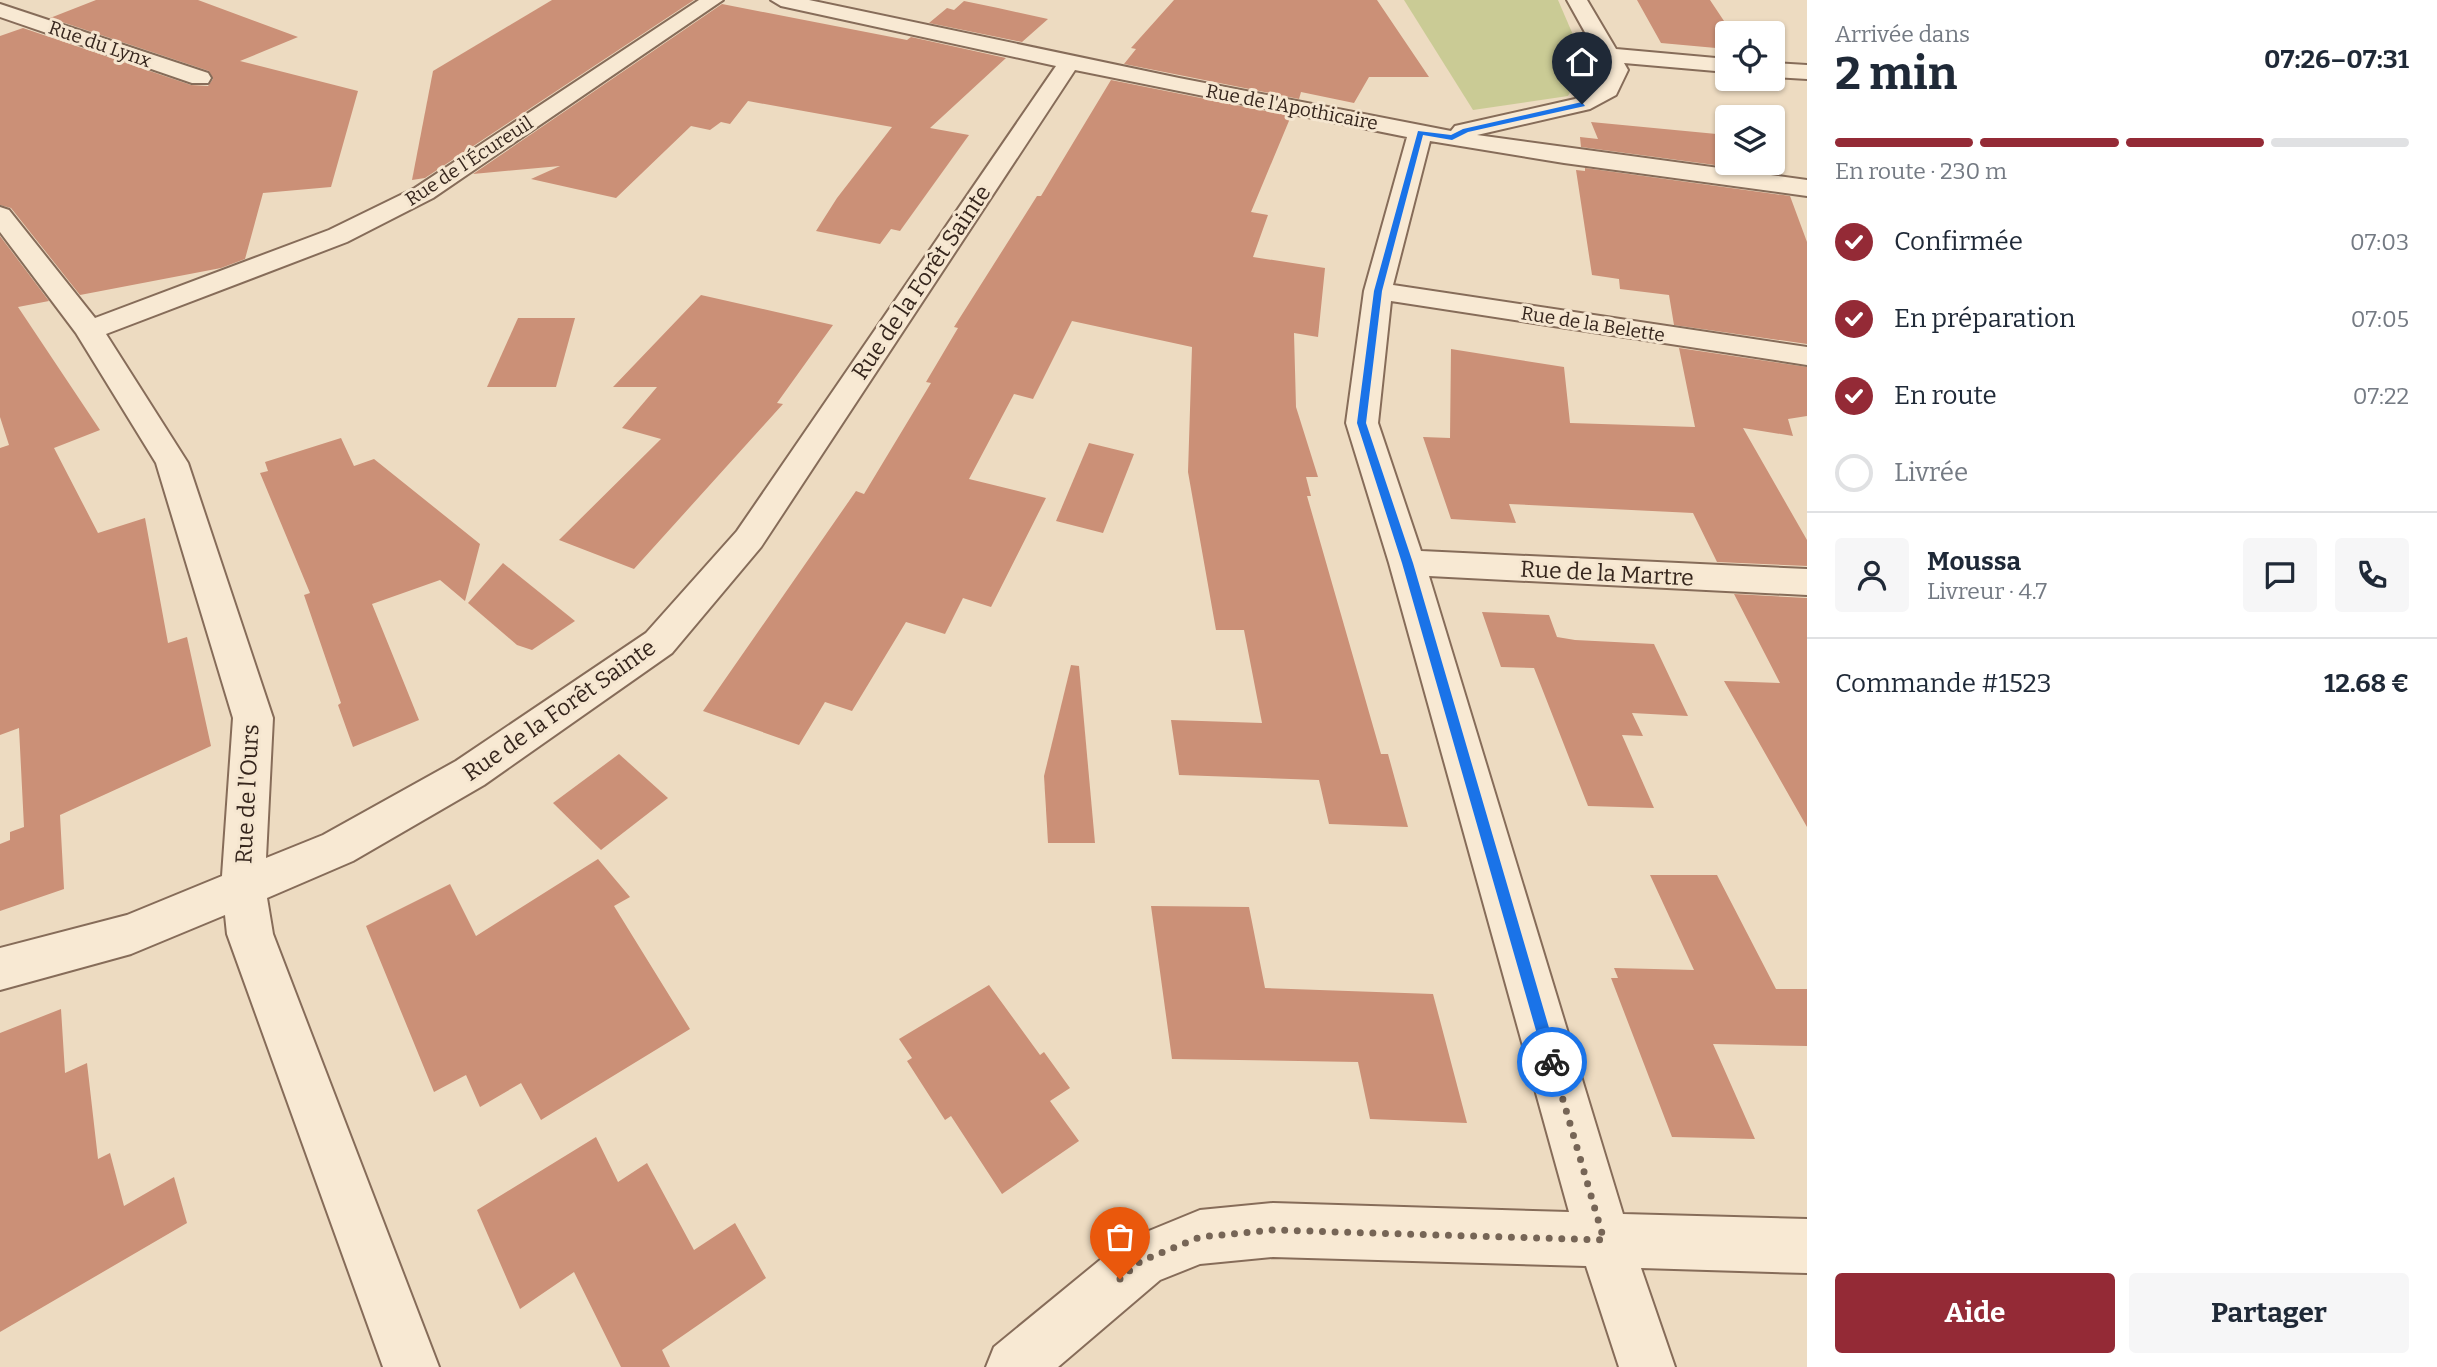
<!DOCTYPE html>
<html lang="fr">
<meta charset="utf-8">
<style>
:root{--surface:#fff;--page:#f6f6f7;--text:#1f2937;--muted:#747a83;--line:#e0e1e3;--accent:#942a36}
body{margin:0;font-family:Bitter,serif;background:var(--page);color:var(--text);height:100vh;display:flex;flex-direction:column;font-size:26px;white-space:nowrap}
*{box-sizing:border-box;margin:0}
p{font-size:23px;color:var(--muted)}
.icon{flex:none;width:38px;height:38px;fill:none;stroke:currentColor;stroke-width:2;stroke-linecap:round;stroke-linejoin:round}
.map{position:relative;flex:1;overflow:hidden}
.drawer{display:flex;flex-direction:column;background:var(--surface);width:630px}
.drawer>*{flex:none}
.buttons{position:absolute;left:1715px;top:21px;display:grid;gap:14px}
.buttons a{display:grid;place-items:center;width:70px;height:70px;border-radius:7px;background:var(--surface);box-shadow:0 2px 5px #0004;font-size:35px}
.pin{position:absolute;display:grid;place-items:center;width:60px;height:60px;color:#fff;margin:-72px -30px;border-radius:50% 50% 50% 0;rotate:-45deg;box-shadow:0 0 7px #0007}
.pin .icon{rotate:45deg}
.courier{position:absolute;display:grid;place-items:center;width:70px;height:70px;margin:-35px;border:5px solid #1a73e8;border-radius:50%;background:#fff;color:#222;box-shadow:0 2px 9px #0007}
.head em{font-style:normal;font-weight:700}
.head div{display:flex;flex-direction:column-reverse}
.head{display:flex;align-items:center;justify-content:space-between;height:119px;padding:0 28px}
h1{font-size:46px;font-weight:700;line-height:52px}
.bar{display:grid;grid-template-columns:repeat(4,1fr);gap:10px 7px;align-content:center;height:84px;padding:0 28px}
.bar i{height:9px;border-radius:5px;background:var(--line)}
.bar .active{background:var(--accent)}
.bar p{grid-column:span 4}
.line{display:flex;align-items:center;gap:18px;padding:0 28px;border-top:2px solid var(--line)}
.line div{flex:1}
.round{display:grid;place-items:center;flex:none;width:74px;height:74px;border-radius:7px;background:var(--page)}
ol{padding:0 28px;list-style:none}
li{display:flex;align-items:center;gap:21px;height:77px}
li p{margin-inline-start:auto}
li .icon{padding:7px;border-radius:50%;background:var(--accent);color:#fff;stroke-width:4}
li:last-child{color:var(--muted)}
li i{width:38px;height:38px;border:4px solid var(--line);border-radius:50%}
.cta{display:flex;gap:14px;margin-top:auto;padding:14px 28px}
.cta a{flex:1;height:80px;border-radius:7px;background:var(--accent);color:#fff;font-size:28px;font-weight:700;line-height:80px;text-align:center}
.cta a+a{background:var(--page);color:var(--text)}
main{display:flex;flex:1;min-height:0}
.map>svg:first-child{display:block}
</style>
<main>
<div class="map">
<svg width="1807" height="1367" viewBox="0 0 1807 1367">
<rect width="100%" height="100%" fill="#eddbc1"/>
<path fill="#cacb95" d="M 1404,0 L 1558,0 L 1586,65 L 1568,96 L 1473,110 Z"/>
<g fill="#cb9077">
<path d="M 96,0 L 198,0 L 298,37 L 240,61 L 358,91 L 331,187 L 263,193 L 245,259 L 221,268 L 80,295 L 11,208 L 0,205 L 0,36 L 23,28 L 191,85 L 208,86 L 213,79 L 209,71 L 50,18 Z"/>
<path d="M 552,0 L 694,0 L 425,178 L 412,180 L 433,71 Z"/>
<path d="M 1174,0 L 1377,0 L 1429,77 L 1369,77 L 1354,103 L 1301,92 L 1299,99 L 1124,64 L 1136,49 L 1131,48 Z"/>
<path d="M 1637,0 L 1710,0 L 1732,33 L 1727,33 L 1727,49 L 1661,43 Z"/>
<path d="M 964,1 L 998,8 L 1048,19 L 1022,42 L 929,23 L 947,8 L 954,10 Z"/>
<path d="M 722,4 L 907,40 L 911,37 L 1006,58 L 930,128 L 969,135 L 900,231 L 891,229 L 880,244 L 816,231 L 837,198 L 892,127 L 748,101 L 730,124 L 721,122 L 710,130 L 691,126 L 616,198 L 531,179 L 560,166 L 473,174 Z"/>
<path d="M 1111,80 L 1291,116 L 1251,212 L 1268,215 L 1253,257 L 1325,268 L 1318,337 L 1294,333 L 1296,407 L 1318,477 L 1306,477 L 1311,496 L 1307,496 L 1381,754 L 1388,754 L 1408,827 L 1329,824 L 1319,780 L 1179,775 L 1171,720 L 1262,723 L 1244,630 L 1216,630 L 1188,472 L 1192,347 L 1072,321 L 1033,399 L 1014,394 L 969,479 L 1046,498 L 991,607 L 963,598 L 945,634 L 906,622 L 852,711 L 825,702 L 799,745 L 703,711 L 856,491 L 864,494 L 931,383 L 926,382 L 958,328 L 954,327 L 1037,196 L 1041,196 Z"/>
<path d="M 1591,122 L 1727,135 L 1727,163 L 1773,163 L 1773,151 L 1781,174 L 1581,147 L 1580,137 L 1598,139 Z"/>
<path d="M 1585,168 L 1790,196 L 1807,242 L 1807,344 L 1674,325 L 1669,295 L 1620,289 L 1619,279 L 1592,275 L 1576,170 L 1585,171 Z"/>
<path d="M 0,236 L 49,301 L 18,307 L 100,430 L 54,448 L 98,533 L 145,518 L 168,643 L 187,637 L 211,746 L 60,815 L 64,889 L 0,911 L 0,844 L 10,840 L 10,832 L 24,827 L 19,728 L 0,735 L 0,448 L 9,445 L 0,417 Z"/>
<path d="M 701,295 L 833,325 L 777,403 L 783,404 L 634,569 L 559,540 L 661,439 L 622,428 L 657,387 L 613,387 Z"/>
<path d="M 518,318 L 575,318 L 556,387 L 487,387 Z"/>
<path d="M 1679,348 L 1807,367 L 1807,416 L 1788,419 L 1793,436 L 1743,428 L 1807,540 L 1807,566 L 1717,562 L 1693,513 L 1509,504 L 1516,523 L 1451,519 L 1423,437 L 1450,438 L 1451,349 L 1564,367 L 1570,423 L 1695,427 Z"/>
<path d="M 341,438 L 354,466 L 374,459 L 480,544 L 465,601 L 440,580 L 372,604 L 419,720 L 353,747 L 338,705 L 341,703 L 304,595 L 310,593 L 260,473 L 268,471 L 265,462 Z"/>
<path d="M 1089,443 L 1134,454 L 1103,533 L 1056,521 Z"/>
<path d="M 503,563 L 575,621 L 532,650 L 517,645 L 468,603 Z"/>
<path d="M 1734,594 L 1807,598 L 1807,827 L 1724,681 L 1780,683 Z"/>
<path d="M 1482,612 L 1549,615 L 1557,637 L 1575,640 L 1654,644 L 1688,716 L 1632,713 L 1643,736 L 1622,735 L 1654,808 L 1588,806 L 1534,668 L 1501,667 Z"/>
<path d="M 1071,665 L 1079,666 L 1095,843 L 1048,843 L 1044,776 Z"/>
<path d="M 619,754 L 668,798 L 601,850 L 553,803 Z"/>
<path d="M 598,859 L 630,897 L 614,906 L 690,1029 L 541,1120 L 521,1083 L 480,1107 L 466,1075 L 434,1092 L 366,926 L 450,884 L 476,936 Z"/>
<path d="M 1650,875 L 1717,875 L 1776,989 L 1807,989 L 1807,1046 L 1713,1044 L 1755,1139 L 1672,1137 L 1611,978 L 1618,978 L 1614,968 L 1694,970 Z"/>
<path d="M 1151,906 L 1249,907 L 1265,988 L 1433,994 L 1467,1123 L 1370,1119 L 1358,1062 L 1172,1059 Z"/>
<path d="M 989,985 L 1040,1055 L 1044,1052 L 1070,1088 L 1050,1101 L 1079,1141 L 1002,1194 L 951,1116 L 945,1120 L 907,1061 L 912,1058 L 899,1039 Z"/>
<path d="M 61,1009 L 65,1073 L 87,1063 L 98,1159 L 110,1153 L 124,1206 L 174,1177 L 187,1223 L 0,1332 L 0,1033 Z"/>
<path d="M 596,1137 L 618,1182 L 647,1163 L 694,1250 L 735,1223 L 766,1278 L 662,1350 L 670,1367 L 621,1367 L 574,1272 L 520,1309 L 477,1210 Z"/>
</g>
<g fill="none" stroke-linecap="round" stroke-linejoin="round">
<g stroke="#866c59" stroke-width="4">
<g id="minor">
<path d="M 699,0 L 723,0 L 433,198 L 347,242 L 106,334 L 188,463 L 273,718 L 266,858 L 323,835 L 456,761 L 646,633 L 737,531 L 1056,66 L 781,6 L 771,0 L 809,0 L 1179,78 L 1451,131 L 1455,126 L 1575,99 L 1599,86 L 1606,70 L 1567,0 L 1587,0 L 1616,49 L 1727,59 L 1727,72 L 1624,63 L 1628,70 L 1616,95 L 1590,109 L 1477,135 L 1807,180 L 1807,196 L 1564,163 L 1430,141 L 1393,285 L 1807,347 L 1807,365 L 1391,301 L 1378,423 L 1421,551 L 1807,569 L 1807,595 L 1429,576 L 1623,1214 L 1807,1219 L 1807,1273 L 1641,1268 L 1675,1367 L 1619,1367 L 1586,1266 L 1273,1257 L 1200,1264 L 1160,1280 L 1058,1367 L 986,1367 L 994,1347 L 1122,1242 L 1200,1210 L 1273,1203 L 1569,1212 L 1389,563 L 1346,423 L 1364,291 L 1407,137 L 1075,70 L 761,547 L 672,653 L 484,785 L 353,861 L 267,898 L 273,934 L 439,1367 L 383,1367 L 227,934 L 225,915 L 131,954 L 0,990 L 0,948 L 127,915 L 222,876 L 233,718 L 156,463 L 76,333 L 0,232 L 0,207 L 9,210 L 95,318 L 329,230 L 415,188 Z"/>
<path d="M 0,4 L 208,73 L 211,78 L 208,83 L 192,83 L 0,17 Z"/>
<path d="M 1773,63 L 1807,65 L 1807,79 L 1773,77 Z"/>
</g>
</g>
<use href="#minor" fill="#f8e9d3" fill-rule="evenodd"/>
</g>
<path fill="#1a73e8" d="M 1582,102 L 1585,106 L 1468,132 L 1452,140 L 1423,135 L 1382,291 L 1366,423 L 1413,563 L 1559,1062 L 1552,1069 L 1545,1062 L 1402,563 L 1357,423 L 1374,291 L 1418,131 L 1451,135 L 1463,129 Z"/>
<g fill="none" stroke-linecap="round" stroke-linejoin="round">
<path stroke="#766556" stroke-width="7" stroke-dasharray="0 12.6" d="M 1120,1279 L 1141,1261 L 1200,1237 L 1273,1230 L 1604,1240 L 1552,1062"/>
</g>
<g text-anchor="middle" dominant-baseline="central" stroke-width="6" stroke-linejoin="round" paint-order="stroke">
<g font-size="19" fill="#36261d" stroke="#f5e6d0">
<text transform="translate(100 44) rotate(19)">Rue du Lynx</text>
<text transform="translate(1292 107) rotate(11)">Rue de l'Apothicaire</text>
<text transform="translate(469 161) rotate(-33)">Rue de l'Écureuil</text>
<text transform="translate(1593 324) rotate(9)">Rue de la Belette</text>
</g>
<g font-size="23" fill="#36261d" stroke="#f5e6d0">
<text transform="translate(921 282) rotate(-56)">Rue de la Forêt Sainte</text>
<text transform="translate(1607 573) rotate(3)">Rue de la Martre</text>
<text transform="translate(559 710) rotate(-35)">Rue de la Forêt Sainte</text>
<text transform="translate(247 794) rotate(-87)">Rue de l'Ours</text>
</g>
</g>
</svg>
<div class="buttons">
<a><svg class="icon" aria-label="locate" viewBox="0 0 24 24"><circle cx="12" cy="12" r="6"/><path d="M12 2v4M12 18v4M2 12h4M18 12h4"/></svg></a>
<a><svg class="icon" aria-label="layers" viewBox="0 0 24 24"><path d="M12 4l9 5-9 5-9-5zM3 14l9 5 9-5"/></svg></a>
</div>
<div class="pin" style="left:1120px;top:1279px;background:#ea580c"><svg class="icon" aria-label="bag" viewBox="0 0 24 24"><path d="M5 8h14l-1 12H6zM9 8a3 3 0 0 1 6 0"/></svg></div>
<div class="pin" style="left:1582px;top:104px;background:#1f2937"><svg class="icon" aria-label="home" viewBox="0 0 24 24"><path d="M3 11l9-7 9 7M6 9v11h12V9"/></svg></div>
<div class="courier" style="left:1552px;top:1062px"><svg class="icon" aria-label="bike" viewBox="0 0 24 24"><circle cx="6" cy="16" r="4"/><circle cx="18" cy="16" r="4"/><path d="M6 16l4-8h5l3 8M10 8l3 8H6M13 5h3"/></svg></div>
</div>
<section class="drawer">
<div class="head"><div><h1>2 min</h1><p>Arrivée dans</p></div><em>07:26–07:31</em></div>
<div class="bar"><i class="active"></i><i class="active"></i><i class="active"></i><i></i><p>En route · 230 m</p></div>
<ol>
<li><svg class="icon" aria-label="check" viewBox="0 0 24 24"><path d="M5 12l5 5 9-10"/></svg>Confirmée<p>07:03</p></li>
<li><svg class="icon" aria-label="check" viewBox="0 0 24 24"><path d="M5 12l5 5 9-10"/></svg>En préparation<p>07:05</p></li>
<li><svg class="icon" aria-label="check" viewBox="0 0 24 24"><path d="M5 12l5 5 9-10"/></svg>En route<p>07:22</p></li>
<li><i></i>Livrée</li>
</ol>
<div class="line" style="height:126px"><a class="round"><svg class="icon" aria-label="person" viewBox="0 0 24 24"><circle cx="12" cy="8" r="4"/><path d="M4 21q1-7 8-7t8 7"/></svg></a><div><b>Moussa</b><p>Livreur · 4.7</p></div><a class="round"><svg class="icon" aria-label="chat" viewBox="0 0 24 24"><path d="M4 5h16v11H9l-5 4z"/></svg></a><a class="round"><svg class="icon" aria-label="phone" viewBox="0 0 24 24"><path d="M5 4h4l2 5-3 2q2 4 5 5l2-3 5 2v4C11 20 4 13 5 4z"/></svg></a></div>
<div class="line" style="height:91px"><div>Commande #1523</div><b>12.68 €</b></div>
<div class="cta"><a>Aide</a><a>Partager</a></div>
</section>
</main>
